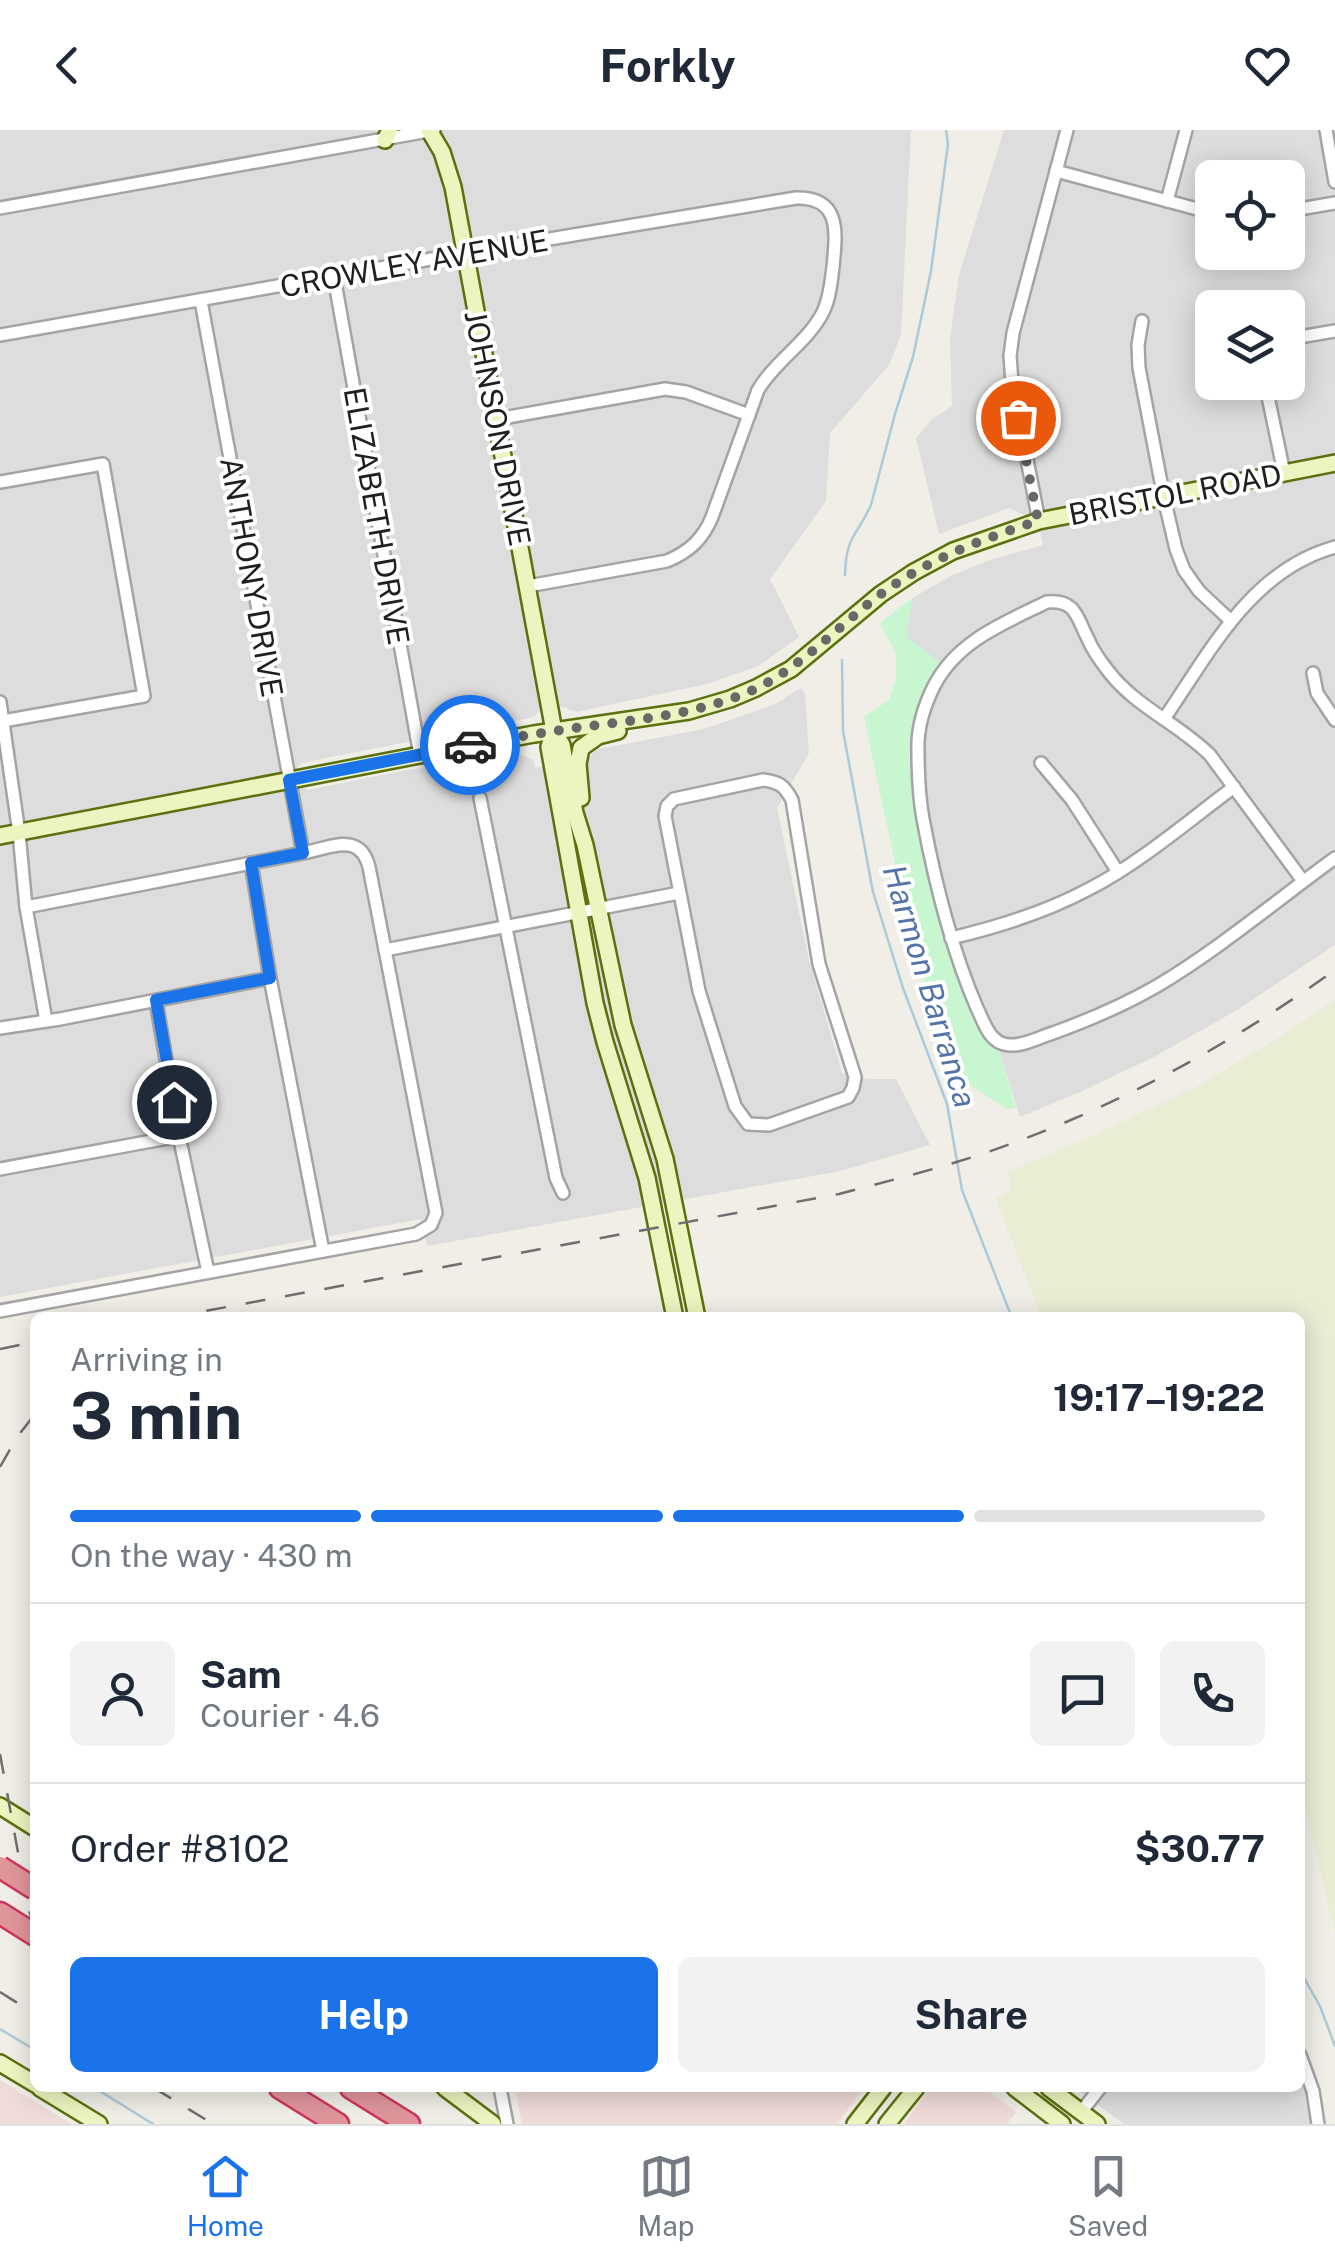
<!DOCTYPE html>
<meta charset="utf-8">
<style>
:root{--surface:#fff;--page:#f2f2f3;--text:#1f2937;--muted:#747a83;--line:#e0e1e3;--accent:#1a73e8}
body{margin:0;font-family:"Public Sans",sans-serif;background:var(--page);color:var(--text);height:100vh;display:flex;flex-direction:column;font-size:38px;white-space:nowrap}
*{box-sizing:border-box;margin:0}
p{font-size:32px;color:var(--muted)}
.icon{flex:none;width:55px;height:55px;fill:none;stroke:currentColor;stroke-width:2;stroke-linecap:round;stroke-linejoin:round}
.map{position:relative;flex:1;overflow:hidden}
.details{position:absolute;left:30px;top:1182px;width:1275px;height:780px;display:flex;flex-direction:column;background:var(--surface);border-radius:15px;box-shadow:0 5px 25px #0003}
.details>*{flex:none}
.controls{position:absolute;left:1195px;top:30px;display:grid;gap:20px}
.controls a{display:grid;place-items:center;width:110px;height:110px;border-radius:15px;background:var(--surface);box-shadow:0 5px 25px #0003;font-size:50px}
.pin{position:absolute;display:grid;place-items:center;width:85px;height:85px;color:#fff;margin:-42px;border:5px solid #fff;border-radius:50%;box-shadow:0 2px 10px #0007}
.courier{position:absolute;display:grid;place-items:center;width:100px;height:100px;margin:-50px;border:8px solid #1a73e8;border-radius:50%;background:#fff;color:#222;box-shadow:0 2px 12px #0007}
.summary em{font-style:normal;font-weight:700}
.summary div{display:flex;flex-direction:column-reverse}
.summary{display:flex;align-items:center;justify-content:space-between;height:170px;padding:0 40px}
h1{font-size:65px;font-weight:700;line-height:75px}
.bar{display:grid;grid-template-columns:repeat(4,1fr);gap:15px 10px;align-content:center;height:120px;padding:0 40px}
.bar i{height:12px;border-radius:8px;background:var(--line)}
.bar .active{background:var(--accent)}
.bar p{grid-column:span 4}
.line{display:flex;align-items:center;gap:25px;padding:0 40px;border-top:2px solid var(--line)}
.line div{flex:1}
.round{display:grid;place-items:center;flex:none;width:105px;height:105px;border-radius:15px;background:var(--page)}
.action{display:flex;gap:20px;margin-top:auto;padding:20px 40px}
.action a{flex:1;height:115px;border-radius:15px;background:var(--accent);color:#fff;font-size:40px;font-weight:700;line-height:115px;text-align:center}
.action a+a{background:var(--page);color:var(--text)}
header{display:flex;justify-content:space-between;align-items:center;height:130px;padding:0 40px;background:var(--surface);font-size:45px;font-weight:700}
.menu{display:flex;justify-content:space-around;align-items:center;height:140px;border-top:2px solid var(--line);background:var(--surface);font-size:28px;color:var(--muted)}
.menu a{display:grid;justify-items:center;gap:5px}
.menu .active{color:var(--accent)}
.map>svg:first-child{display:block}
</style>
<header><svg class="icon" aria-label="back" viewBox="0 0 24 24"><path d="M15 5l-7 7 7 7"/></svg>Forkly<svg class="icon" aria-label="heart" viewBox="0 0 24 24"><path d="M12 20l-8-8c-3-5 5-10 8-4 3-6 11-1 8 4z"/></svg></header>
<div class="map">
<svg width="1335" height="1994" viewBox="0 0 1335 1994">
<rect width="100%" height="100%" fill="#f0eee7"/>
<g fill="#dedddd" fill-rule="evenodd">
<path d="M 0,0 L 911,0 L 901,205 L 889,235 L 830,303 L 826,371 L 770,449 L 799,507 L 758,536 L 707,554 L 576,582 L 564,577 L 538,582 L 534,587 L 484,597 L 301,633 L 289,650 L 308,660 L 412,639 L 455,636 L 523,625 L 533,630 L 535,638 L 589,629 L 594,621 L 599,619 L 704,599 L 773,575 L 801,558 L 805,564 L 809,623 L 777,678 L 809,830 L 842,943 L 867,949 L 896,949 L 930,1015 L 840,1041 L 427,1116 L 421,1089 L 0,1167 L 0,716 L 190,672 L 0,706 Z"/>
<path d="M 1004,0 L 1335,0 L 1335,815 L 1237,880 L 1154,927 L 1080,962 L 1020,987 L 996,911 L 965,850 L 924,691 L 907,507 L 912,468 L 953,445 L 990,430 L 1043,415 L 1038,391 L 1009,378 L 939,404 L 916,308 L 932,289 L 952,276 L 950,208 L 959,145 ZM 1212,48 L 1288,48 L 1288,122 L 1212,122 ZM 1212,178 L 1288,178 L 1288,252 L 1212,252 Z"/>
<path d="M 1300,1941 L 1313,1975 L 1317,1994 L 1124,1994 L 1075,1958 L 1300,1958 Z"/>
</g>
<g fill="#efdbd8">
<path d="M 0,1950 L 71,1994 L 0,1994 Z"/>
<path d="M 515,1958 L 864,1958 L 837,1994 L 522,1994 Z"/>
<path d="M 930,1958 L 984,1958 L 1016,1982 L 1007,1994 L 904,1994 Z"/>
</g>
<path fill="#e8edd4" d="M 1335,870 L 1335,1803 L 1300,1656 L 1300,1188 L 1041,1187 L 996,1069 L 1012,1060 L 1007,1042 L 1094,1005 L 1198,956 L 1280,907 Z"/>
<path fill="#c8f6d1" d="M 912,468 L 907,507 L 946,537 L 924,579 L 922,677 L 951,808 L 996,911 L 1016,978 L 1007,979 L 964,951 L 943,902 L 920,839 L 905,781 L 864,587 L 889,570 L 896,549 L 896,524 L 880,493 Z"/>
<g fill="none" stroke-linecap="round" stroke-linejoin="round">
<g stroke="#abcada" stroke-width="2.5">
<path d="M 845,445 C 846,405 856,408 871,375 L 895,284 L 913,227 L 931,141 L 948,14 L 946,0"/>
<path d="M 842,530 L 843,601 L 873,762 L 903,858 L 947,974 L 962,1060 L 1012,1188"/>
<path d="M 1300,1841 L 1320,1876 L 1335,1916"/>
<path d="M 0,1899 L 35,1920"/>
<path d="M 95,1958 L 153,1994"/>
</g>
<g stroke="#a4a4a4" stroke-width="16">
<g id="street">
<path d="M 1326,0 L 1335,52"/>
<path d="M 1056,41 L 1212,83"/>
<path d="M 1167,71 L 1186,0"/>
<path d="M 0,78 L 434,0"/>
<path d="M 1288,81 L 1335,73"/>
<path d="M 334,147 L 420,625"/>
<path d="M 201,171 L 303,723"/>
<path d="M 1142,191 L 1138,215 L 1139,238 L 1164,368 L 1176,419 L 1184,440 L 1199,461 L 1231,491"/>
<path d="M 0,205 L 465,123 L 796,68 C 842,67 836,104 833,137 C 831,152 830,168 823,182 C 808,212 775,231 758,260 L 712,387 C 703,409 689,422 667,431 L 528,456"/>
<path d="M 1288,209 L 1335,201"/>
<path d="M 1265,252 L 1284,343"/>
<path d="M 497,289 L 665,259 L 686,262 L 749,285"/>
<path d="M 0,352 L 103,334 L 144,566 L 3,591"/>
<path d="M 1039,391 L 1012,253 L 1010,226 L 1013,203 L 1067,0"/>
<path d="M 1313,543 L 1317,563 L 1335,590"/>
<path d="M 0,572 L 19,703 L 26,777 L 46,891"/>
<path d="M 1164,589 C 1210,522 1251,440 1335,417"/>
<path d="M 1041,633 L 1072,670 L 1118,742"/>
<path d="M 763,650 C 779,652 784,655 792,670 L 819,834 L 855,947 L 853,958 L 848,967 L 769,995 L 748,994 L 735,976 L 699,861 L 665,686 L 667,676 L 674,669 Z"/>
<path d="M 480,668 L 556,1048 L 563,1063"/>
<path d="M 251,733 L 270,848 L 323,1121"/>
<path d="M 1303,751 L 1210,625 C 1179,594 1136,577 1109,542 C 1101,532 1093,521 1088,509 C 1077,488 1076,469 1047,472 C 1004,493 957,511 934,556 C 924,576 917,599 918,621 C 918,644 919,667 923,689 C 935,753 951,818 977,878 C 982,888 987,904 996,910 C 999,913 1006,915 1010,915 C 1024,916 1040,907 1053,903 C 1089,890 1124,875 1157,856 C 1219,819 1276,771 1335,728"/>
<path d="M 951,808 C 998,797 1046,782 1089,759 C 1141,732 1187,692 1234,657"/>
<path d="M 385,820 L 679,763"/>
<path d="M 156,871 L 179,1006 L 208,1142"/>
<path d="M 0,898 L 60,889 L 270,848"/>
<path d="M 0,1039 L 179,1006"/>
<path d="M 0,1181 L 416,1104 L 431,1095 L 436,1083 L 369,737 C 360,701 329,718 303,723 L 26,777"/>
<path d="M 1300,1925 L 1313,1961 L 1318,1994"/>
<path d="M 500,1958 L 507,1994"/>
<path d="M 1081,1982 L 1100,1958"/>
</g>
</g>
<g stroke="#5b700e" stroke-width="20">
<g id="secondary">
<path d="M 429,0 L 442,22 L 453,57 L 554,601 L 562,615 L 575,683 L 585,715 L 623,895 L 665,1029 L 697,1188"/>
<path d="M 385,10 L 390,0"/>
<path d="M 554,601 L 549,617 L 595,873 L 605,912 L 647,1048 L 675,1188"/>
<path d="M 581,668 L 578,634 L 581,618 L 598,606 L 618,601"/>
<path d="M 0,706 L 420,625 L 534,604 L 689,581 L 730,569 L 756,558 L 791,539 L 881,464 L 914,442 L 953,421 L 1039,391 L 1335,333"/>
<path d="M 0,1676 L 35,1698"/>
<path d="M 0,1933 L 35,1954"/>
<path d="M 40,1958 L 99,1994"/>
<path d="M 445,1958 L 493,1994"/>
<path d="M 1015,1958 L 1062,1994"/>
<path d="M 1049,1958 L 1097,1994"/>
<path d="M 855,1994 L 883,1958"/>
<path d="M 887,1994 L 916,1958"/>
</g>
</g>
<g stroke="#ce3458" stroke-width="25">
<g id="highway">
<path d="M 0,1783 L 35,1805"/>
<path d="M 280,1958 L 338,1994"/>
<path d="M 351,1958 L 409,1994"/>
</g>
</g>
<use href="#street" stroke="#fff" stroke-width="11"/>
<use href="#secondary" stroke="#ecf5c0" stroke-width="15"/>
<use href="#highway" stroke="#e0959b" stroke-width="20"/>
<g stroke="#6e6e6e" stroke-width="2.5" stroke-dasharray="20 20" stroke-linecap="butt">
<path d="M 167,1188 L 839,1064 C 888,1051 937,1039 985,1023 C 1111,980 1227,917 1335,840"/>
<path d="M 0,1219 L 35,1212"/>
<path d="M 0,1337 L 17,1307 L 35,1284"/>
<path d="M 0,1624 L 28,1777 L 35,1800"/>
<path d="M 0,1862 L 35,1884"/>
<path d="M 154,1958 L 213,1994"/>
</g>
<g stroke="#ce3458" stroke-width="25" stroke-linecap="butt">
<path id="highway-bridge" d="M 0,1737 L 35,1759"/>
</g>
<use href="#highway-bridge" stroke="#e0959b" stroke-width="20"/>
</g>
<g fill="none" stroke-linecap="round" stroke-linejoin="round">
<path stroke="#696866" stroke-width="10" stroke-dasharray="0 18" d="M 470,615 C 505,609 540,603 575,598 C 635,590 697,585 753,560 C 802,537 838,496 881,464 C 928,429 983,409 1038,391 L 1018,288"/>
<path stroke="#1a73e8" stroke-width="12" d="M 174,972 L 156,870 L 270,848 L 251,733 L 303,723 L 289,650 L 470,615"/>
</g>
<g text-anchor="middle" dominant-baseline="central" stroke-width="8" stroke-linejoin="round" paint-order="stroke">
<g font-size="30" fill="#202020" stroke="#fff">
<text transform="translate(414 133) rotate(-10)">CROWLEY AVENUE</text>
<text transform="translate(498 298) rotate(79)">JOHNSON DRIVE</text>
<text transform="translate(1175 364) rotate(-11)">BRISTOL ROAD</text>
<text transform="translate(377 386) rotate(80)">ELIZABETH DRIVE</text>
<text transform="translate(252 447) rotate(80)">ANTHONY DRIVE</text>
</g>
<g font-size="32" font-style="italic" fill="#5374a9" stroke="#fff">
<text transform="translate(930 856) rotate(73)">Harmon Barranca</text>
</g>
</g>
</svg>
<div class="controls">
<a><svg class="icon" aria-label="locate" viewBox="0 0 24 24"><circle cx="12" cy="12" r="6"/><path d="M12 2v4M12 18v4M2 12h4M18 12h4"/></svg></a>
<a><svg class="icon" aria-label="layers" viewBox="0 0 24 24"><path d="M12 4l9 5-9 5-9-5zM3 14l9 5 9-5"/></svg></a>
</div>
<div class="pin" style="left:1018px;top:288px;background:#ea580c"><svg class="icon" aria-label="bag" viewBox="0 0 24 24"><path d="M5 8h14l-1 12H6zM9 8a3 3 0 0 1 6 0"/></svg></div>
<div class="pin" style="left:174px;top:972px;background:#1f2937"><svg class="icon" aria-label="home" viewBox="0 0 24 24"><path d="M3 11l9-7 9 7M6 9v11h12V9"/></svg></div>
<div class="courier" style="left:470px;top:615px"><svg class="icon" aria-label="car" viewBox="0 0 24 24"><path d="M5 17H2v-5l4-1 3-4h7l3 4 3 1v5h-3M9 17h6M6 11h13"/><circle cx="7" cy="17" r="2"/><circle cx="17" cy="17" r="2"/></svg></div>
<section class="details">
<div class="summary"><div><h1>3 min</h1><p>Arriving in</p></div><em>19:17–19:22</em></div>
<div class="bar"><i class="active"></i><i class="active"></i><i class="active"></i><i></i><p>On the way · 430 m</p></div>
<div class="line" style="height:180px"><a class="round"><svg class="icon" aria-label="person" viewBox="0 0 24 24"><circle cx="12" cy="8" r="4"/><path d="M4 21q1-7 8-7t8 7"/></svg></a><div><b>Sam</b><p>Courier · 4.6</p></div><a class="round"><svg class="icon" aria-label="chat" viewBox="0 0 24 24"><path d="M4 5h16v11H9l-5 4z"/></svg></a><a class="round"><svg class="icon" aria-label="phone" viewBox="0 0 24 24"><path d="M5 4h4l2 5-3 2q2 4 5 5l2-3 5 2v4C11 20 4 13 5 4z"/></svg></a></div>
<div class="line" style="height:130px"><div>Order #8102</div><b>$30.77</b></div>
<div class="action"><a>Help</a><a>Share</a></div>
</section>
</div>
<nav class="menu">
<a class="active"><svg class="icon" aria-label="home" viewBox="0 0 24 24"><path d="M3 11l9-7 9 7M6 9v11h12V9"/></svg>Home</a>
<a><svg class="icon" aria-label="map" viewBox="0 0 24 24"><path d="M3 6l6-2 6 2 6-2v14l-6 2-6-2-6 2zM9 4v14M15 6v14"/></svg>Map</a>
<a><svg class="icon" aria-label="saved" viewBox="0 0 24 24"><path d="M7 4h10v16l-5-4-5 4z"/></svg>Saved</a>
</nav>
